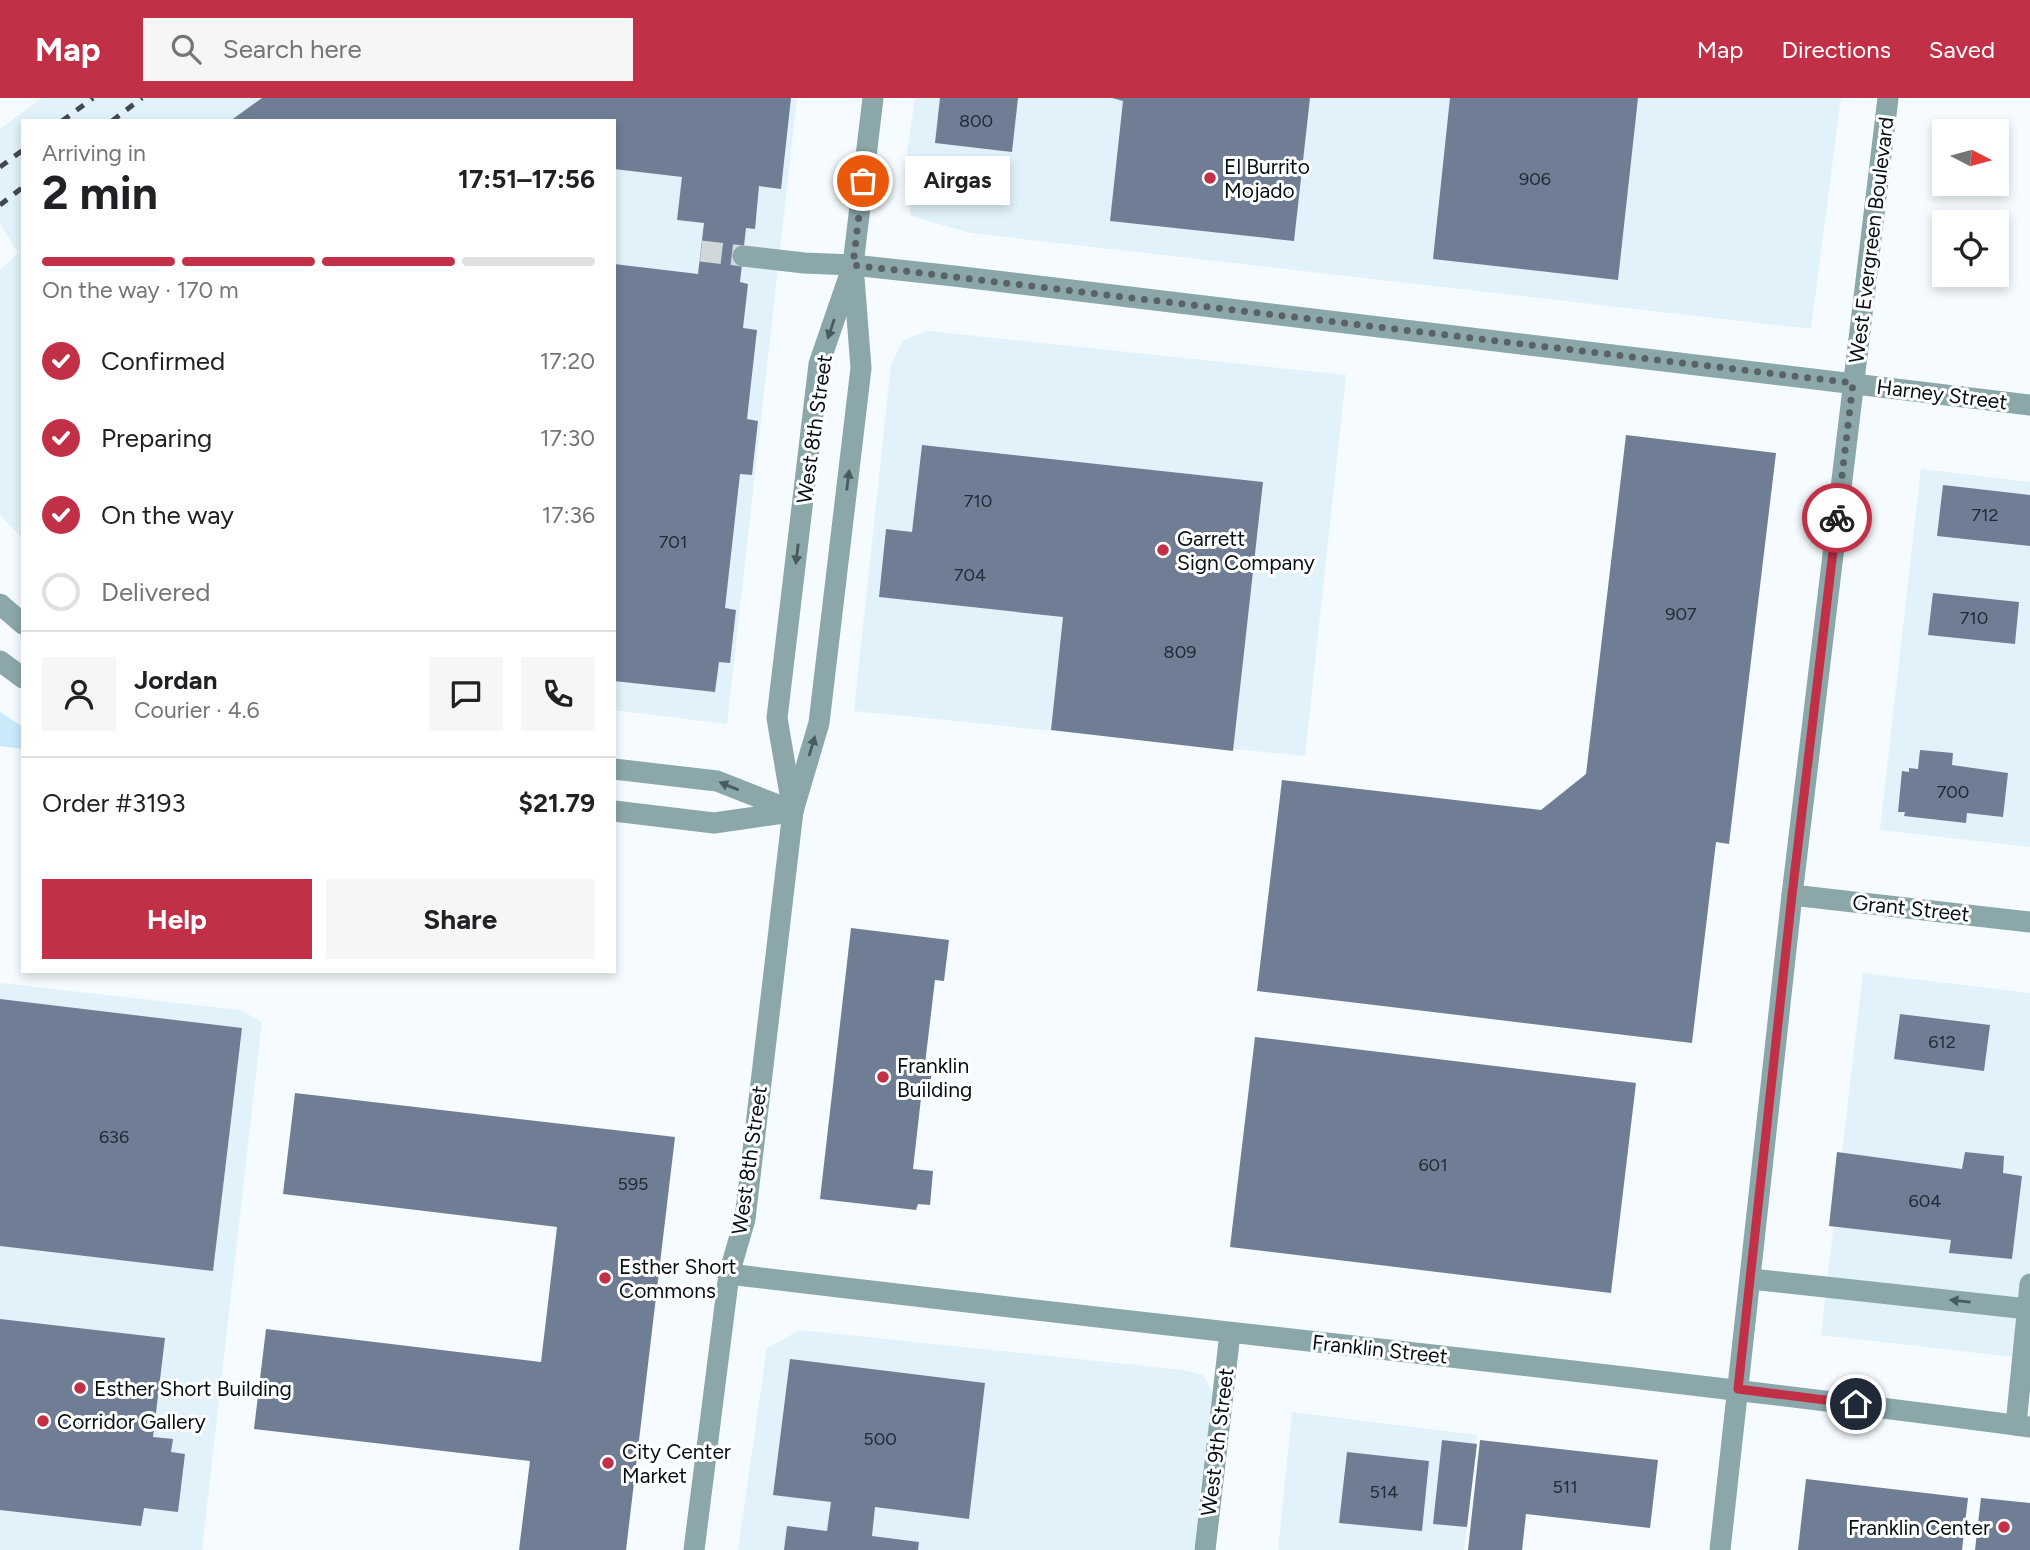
<!DOCTYPE html>
<meta charset="utf-8">
<style>
:root{--surface:#fff;--page:#f6f6f6;--text:#202124;--muted:#757577;--line:#e0e0e0;--accent:#c13046}
body{margin:0;font-family:Figtree,sans-serif;background:var(--page);color:var(--text);height:100vh;display:flex;flex-direction:column;font-size:26px;white-space:nowrap}
*{box-sizing:border-box;margin:0}
p{font-size:23px;color:var(--muted)}
.icon{flex:none;width:38px;height:38px;fill:none;stroke:currentColor;stroke-width:2;stroke-linecap:round;stroke-linejoin:round}
.map{position:relative;flex:1;overflow:hidden}
.panel{position:absolute;left:21px;top:21px;width:595px;height:854px;display:flex;flex-direction:column;background:var(--surface);border-radius:0px;box-shadow:0 4px 10px #0003}
.panel>*{flex:none}
.needle{width:46px;rotate:96deg}
.fabs{position:absolute;left:1932px;top:21px;display:grid;gap:14px}
.fabs a{display:grid;place-items:center;width:77px;height:77px;border-radius:0px;background:var(--surface);box-shadow:0 4px 10px #0003;font-size:35px}
.pin{position:absolute;display:grid;place-items:center;width:60px;height:60px;color:#fff;margin:-30px;border:4px solid #fff;border-radius:50%;box-shadow:0 2px 7px #0007}
.courier{position:absolute;display:grid;place-items:center;width:70px;height:70px;margin:-35px;border:5px solid #c13046;border-radius:50%;background:#fff;color:#222;box-shadow:0 2px 9px #0007}
.bubble{position:absolute;height:49px;border-radius:0px;background:var(--surface);box-shadow:0 4px 10px #0003;font-size:23px;font-weight:700;line-height:49px;text-align:center}
.head em{font-style:normal;font-weight:700}
.head div{display:flex;flex-direction:column-reverse}
.head{display:flex;align-items:center;justify-content:space-between;height:119px;padding:0 21px}
h1{font-size:46px;font-weight:700;line-height:52px}
.bar{display:grid;grid-template-columns:repeat(4,1fr);gap:10px 7px;align-content:center;height:84px;padding:0 21px}
.bar i{height:9px;border-radius:5px;background:var(--line)}
.bar .active{background:var(--accent)}
.bar p{grid-column:span 4}
.line{display:flex;align-items:center;gap:18px;padding:0 21px;border-top:2px solid var(--line)}
.line div{flex:1}
.round{display:grid;place-items:center;flex:none;width:74px;height:74px;border-radius:0px;background:var(--page)}
ol{padding:0 21px;list-style:none}
li{display:flex;align-items:center;gap:21px;height:77px}
li p{margin-inline-start:auto}
li .icon{padding:7px;border-radius:50%;background:var(--accent);color:#fff;stroke-width:4}
li:last-child{color:var(--muted)}
li i{width:38px;height:38px;border:4px solid var(--line);border-radius:50%}
.button{display:flex;gap:14px;margin-top:auto;padding:14px 21px}
.button a{flex:1;height:80px;border-radius:0px;background:var(--accent);color:#fff;font-size:28px;font-weight:700;line-height:80px;text-align:center}
.button a+a{background:var(--page);color:var(--text)}
header{display:flex;align-items:center;gap:42px;box-sizing:border-box;height:98px;padding:0 35px;background:var(--accent);color:#fff}
header strong{font-size:33px}
nav{display:flex;gap:38px;margin-inline-start:auto;font-size:24px}
.search{width:490px;height:63px;background:var(--page);display:flex;align-items:center;gap:18px;box-sizing:border-box;padding:0 24px;border-radius:0px;color:var(--muted);font-size:26px}
.map>svg:first-child{display:block}
</style>
<header>
<strong>Map</strong>
<div class="search"><svg class="icon" aria-label="search" viewBox="0 0 24 24"><circle cx="10" cy="10" r="6"/><path d="M15 15l6 6"/></svg>Search here</div>
<nav><a>Map</a><a>Directions</a><a>Saved</a></nav>
</header>
<div class="map">
<svg width="2030" height="1452" viewBox="0 0 2030 1452">
<rect width="100%" height="100%" fill="#f5fbfe"/>
<g fill="#e2f2fa">
<path d="M 42,0 L 797,0 L 727,626 L 614,612 L 614,23 L 23,23 L 23,441 L 0,417 L 0,172 L 18,155 L 0,125 L 0,31 Z"/>
<path d="M 915,0 L 1841,0 L 1811,231 L 971,135 L 911,118 L 904,75 Z"/>
<path d="M 929,233 L 1346,277 L 1305,658 L 854,613 L 891,267 L 903,242 Z"/>
<path d="M 1921,371 L 2030,384 L 2030,749 L 1880,732 Z"/>
<path d="M 1863,875 L 2030,895 L 2030,1261 L 1821,1237 Z"/>
<path d="M 0,885 L 240,912 L 262,924 L 202,1452 L 0,1452 Z"/>
<path d="M 800,1232 L 1183,1272 L 1203,1277 L 1213,1295 L 1194,1452 L 738,1452 L 767,1250 Z"/>
<path d="M 1292,1314 L 1477,1337 L 1464,1452 L 1278,1452 Z"/>
</g>
<path fill="#c8eafb" d="M 0,614 L 23,629 L 23,651 L 0,648 Z"/>
<g fill="#6f7e95">
<path d="M 262,0 L 791,0 L 781,91 L 759,88 L 755,131 L 746,130 L 740,184 L 748,186 L 743,230 L 757,232 L 747,321 L 758,323 L 752,377 L 740,376 L 725,510 L 736,512 L 730,565 L 719,564 L 715,594 L 614,583 L 614,166 L 698,176 L 704,125 L 677,122 L 682,79 L 614,71 L 614,23 L 230,23 Z"/>
<path d="M 940,0 L 1018,0 L 1012,54 L 935,45 Z"/>
<path d="M 1112,0 L 1310,0 L 1294,143 L 1110,123 L 1123,3 Z"/>
<path d="M 1450,0 L 1638,0 L 1618,182 L 1433,161 Z"/>
<path d="M 1626,337 L 1776,355 L 1729,746 L 1716,744 L 1692,945 L 1257,893 L 1282,682 L 1541,712 L 1586,676 Z"/>
<path d="M 922,347 L 1263,384 L 1233,653 L 1051,632 L 1063,519 L 879,499 L 886,431 L 912,434 Z"/>
<path d="M 1943,387 L 2030,397 L 2030,448 L 1937,438 Z"/>
<path d="M 1933,495 L 2019,504 L 2015,546 L 1928,537 Z"/>
<path d="M 1920,652 L 1953,655 L 1952,667 L 2008,675 L 2003,719 L 1967,715 L 1966,725 L 1904,718 L 1905,714 L 1898,714 L 1902,673 L 1909,674 L 1909,670 L 1918,671 Z"/>
<path d="M 851,830 L 949,842 L 944,883 L 935,882 L 925,966 L 932,967 L 930,992 L 922,991 L 913,1071 L 933,1073 L 930,1107 L 918,1106 L 916,1112 L 820,1101 Z"/>
<path d="M 0,901 L 242,930 L 213,1173 L 0,1148 Z"/>
<path d="M 1900,916 L 1990,927 L 1984,973 L 1894,961 Z"/>
<path d="M 1255,939 L 1636,985 L 1611,1195 L 1230,1149 Z"/>
<path d="M 295,995 L 675,1039 L 626,1452 L 519,1452 L 530,1363 L 254,1331 L 266,1231 L 541,1264 L 557,1129 L 283,1096 Z"/>
<path d="M 1837,1054 L 1962,1071 L 1965,1054 L 2004,1058 L 2003,1075 L 2022,1078 L 2012,1161 L 1949,1155 L 1951,1142 L 1829,1128 Z"/>
<path d="M 0,1221 L 165,1240 L 153,1339 L 173,1341 L 171,1354 L 185,1356 L 178,1414 L 144,1410 L 141,1428 L 0,1412 Z"/>
<path d="M 790,1261 L 985,1285 L 969,1421 L 875,1409 L 872,1438 L 919,1444 L 918,1452 L 784,1452 L 787,1428 L 827,1433 L 831,1404 L 773,1397 Z"/>
<path d="M 1442,1342 L 1477,1346 L 1467,1429 L 1433,1426 Z"/>
<path d="M 1480,1342 L 1658,1362 L 1650,1430 L 1526,1416 L 1522,1452 L 1468,1452 Z"/>
<path d="M 1347,1354 L 1429,1363 L 1422,1433 L 1339,1425 Z"/>
<path d="M 1806,1381 L 1968,1400 L 1962,1452 L 1798,1452 Z"/>
<path d="M 1981,1400 L 2030,1405 L 2030,1452 L 1975,1452 Z"/>
</g>
<g fill="none" stroke-linecap="round" stroke-linejoin="round">
<path stroke="#d1d8db" stroke-width="21" stroke-dasharray="21 10" stroke-linecap="butt" d="M 701,153 L 743,158"/>
<g stroke="#8ba7a9" stroke-width="21">
<path d="M 743,158 L 804,165 L 853,167 L 954,178 L 2030,307"/>
<path d="M 0,506 L 23,526"/>
<path d="M 0,563 L 23,580"/>
<path d="M 614,671 L 717,683 L 793,713"/>
<path d="M 792,708 L 777,620 L 819,266 L 850,176"/>
<path d="M 614,713 L 714,725 L 791,714"/>
<path d="M 1792,797 L 2030,824"/>
<path d="M 729,1176 C 1163,1229 1597,1272 2030,1329"/>
<path d="M 1751,1181 L 2028,1211"/>
<path d="M 2016,1327 L 2030,1186"/>
<path d="M 694,1452 L 729,1176 L 745,1121 L 793,713 L 819,625 L 861,270 L 853,167 L 873,0"/>
<path d="M 1205,1452 L 1230,1235"/>
<path d="M 1720,1452 L 1792,797 L 1888,0"/>
</g>
<g stroke="#40494d" stroke-width="5" stroke-dasharray="9 9" stroke-linecap="butt">
<path d="M 62,23 L 93,0"/>
<path d="M 112,23 L 142,0"/>
<path d="M 0,69 L 23,52"/>
<path d="M 0,107 L 23,89"/>
</g>
</g>
<defs><path id="oneway-solid" d="M-6-.8H1V-3.2L6.5 0L1 3.2V.8H-6Z" transform="scale(1.75)"/></defs>
<g fill="#485b5e">
<use href="#oneway-solid" transform="translate(831 231) rotate(109)"/>
<use href="#oneway-solid" transform="translate(848 382) rotate(-83)"/>
<use href="#oneway-solid" transform="translate(797 456) rotate(97)"/>
<use href="#oneway-solid" transform="translate(812 648) rotate(-73)"/>
<use href="#oneway-solid" transform="translate(729 688) rotate(-158)"/>
<use href="#oneway-solid" transform="translate(1960 1203) rotate(-174)"/>
</g>
<g fill="none" stroke-linecap="round" stroke-linejoin="round">
<path stroke="#596266" stroke-width="7" stroke-dasharray="0 12.6" d="M 863,83 L 853,167 L 1853,285 L 1837,420"/>
<path stroke="#c13046" stroke-width="9" d="M 1837,420 L 1792,797 L 1738,1291 L 1856,1306"/>
</g>
<g fill="#c13046" stroke="#fff" stroke-width="2.5">
<circle cx="1210" cy="80" r="7"/>
<circle cx="1163" cy="452" r="7"/>
<circle cx="883" cy="979" r="7"/>
<circle cx="605" cy="1180" r="7"/>
<circle cx="80" cy="1290" r="7"/>
<circle cx="43" cy="1323" r="7"/>
<circle cx="608" cy="1365" r="7"/>
<circle cx="2004" cy="1429" r="7"/>
</g>
<g text-anchor="middle" dominant-baseline="central" stroke-width="6" stroke-linejoin="round" paint-order="stroke">
<g font-size="18" fill="#202b34">
<text x="976" y="23">800</text>
<text x="1535" y="81">906</text>
<text x="978" y="403">710</text>
<text x="1985" y="417">712</text>
<text x="673" y="444">701</text>
<text x="970" y="477">704</text>
<text x="1681" y="516">907</text>
<text x="1974" y="520">710</text>
<text x="1180" y="554">809</text>
<text x="1953" y="694">700</text>
<text x="1942" y="944">612</text>
<text x="114" y="1039">636</text>
<text x="1433" y="1067">601</text>
<text x="633" y="1086">595</text>
<text x="1925" y="1103">604</text>
<text x="880" y="1341">500</text>
<text x="1565" y="1389">511</text>
<text x="1384" y="1394">514</text>
</g>
<g font-size="21" fill="#050f14" stroke="#fff" text-anchor="start">
<text x="1224" y="68">El Burrito<tspan x="1224" dy="24">Mojado</tspan></text>
<text x="1177" y="440">Garrett<tspan x="1177" dy="24">Sign Company</tspan></text>
<text x="897" y="967">Franklin<tspan x="897" dy="24">Building</tspan></text>
<text x="619" y="1168">Esther Short<tspan x="619" dy="24">Commons</tspan></text>
<text x="94" y="1290">Esther Short Building</text>
<text x="57" y="1323">Corridor Gallery</text>
<text x="622" y="1353">City Center<tspan x="622" dy="24">Market</tspan></text>
<text x="1990" y="1429" text-anchor="end">Franklin Center</text>
</g>
<g font-size="21" fill="#050f14" stroke="#fff">
<text transform="translate(1871 142) rotate(-83)">West Evergreen Boulevard</text>
<text transform="translate(1942 296) rotate(7)">Harney Street</text>
<text transform="translate(814 331) rotate(-82)">West 8th Street</text>
<text transform="translate(1911 810) rotate(6)">Grant Street</text>
<text transform="translate(749 1062) rotate(-82)">West 8th Street</text>
<text transform="translate(1380 1251) rotate(6)">Franklin Street</text>
<text transform="translate(1217 1344) rotate(-83)">West 9th Street</text>
</g>
</g>
</svg>
<div class="fabs">
<a><svg class="needle" viewBox="-14 -14 28 28"><path d="M0-13l5 13h-10z" fill="#e53935"/><path d="M0 13l5-13h-10z" fill="#757577"/></svg></a>
<a><svg class="icon" aria-label="locate" viewBox="0 0 24 24"><circle cx="12" cy="12" r="6"/><path d="M12 2v4M12 18v4M2 12h4M18 12h4"/></svg></a>
</div>
<div class="pin" style="left:863px;top:83px;background:#ea580c"><svg class="icon" aria-label="bag" viewBox="0 0 24 24"><path d="M5 8h14l-1 12H6zM9 8a3 3 0 0 1 6 0"/></svg></div>
<div class="pin" style="left:1856px;top:1306px;background:#1f2937"><svg class="icon" aria-label="home" viewBox="0 0 24 24"><path d="M3 11l9-7 9 7M6 9v11h12V9"/></svg></div>
<div class="courier" style="left:1837px;top:420px"><svg class="icon" aria-label="bike" viewBox="0 0 24 24"><circle cx="6" cy="16" r="4"/><circle cx="18" cy="16" r="4"/><path d="M6 16l4-8h5l3 8M10 8l3 8H6M13 5h3"/></svg></div>
<div class="bubble" style="left:905px;top:58px;width:105px">Airgas</div>
<section class="panel">
<div class="head"><div><h1>2 min</h1><p>Arriving in</p></div><em>17:51–17:56</em></div>
<div class="bar"><i class="active"></i><i class="active"></i><i class="active"></i><i></i><p>On the way · 170 m</p></div>
<ol>
<li><svg class="icon" aria-label="check" viewBox="0 0 24 24"><path d="M5 12l5 5 9-10"/></svg>Confirmed<p>17:20</p></li>
<li><svg class="icon" aria-label="check" viewBox="0 0 24 24"><path d="M5 12l5 5 9-10"/></svg>Preparing<p>17:30</p></li>
<li><svg class="icon" aria-label="check" viewBox="0 0 24 24"><path d="M5 12l5 5 9-10"/></svg>On the way<p>17:36</p></li>
<li><i></i>Delivered</li>
</ol>
<div class="line" style="height:126px"><a class="round"><svg class="icon" aria-label="person" viewBox="0 0 24 24"><circle cx="12" cy="8" r="4"/><path d="M4 21q1-7 8-7t8 7"/></svg></a><div><b>Jordan</b><p>Courier · 4.6</p></div><a class="round"><svg class="icon" aria-label="chat" viewBox="0 0 24 24"><path d="M4 5h16v11H9l-5 4z"/></svg></a><a class="round"><svg class="icon" aria-label="phone" viewBox="0 0 24 24"><path d="M5 4h4l2 5-3 2q2 4 5 5l2-3 5 2v4C11 20 4 13 5 4z"/></svg></a></div>
<div class="line" style="height:91px"><div>Order #3193</div><b>$21.79</b></div>
<div class="button"><a>Help</a><a>Share</a></div>
</section>
</div>
